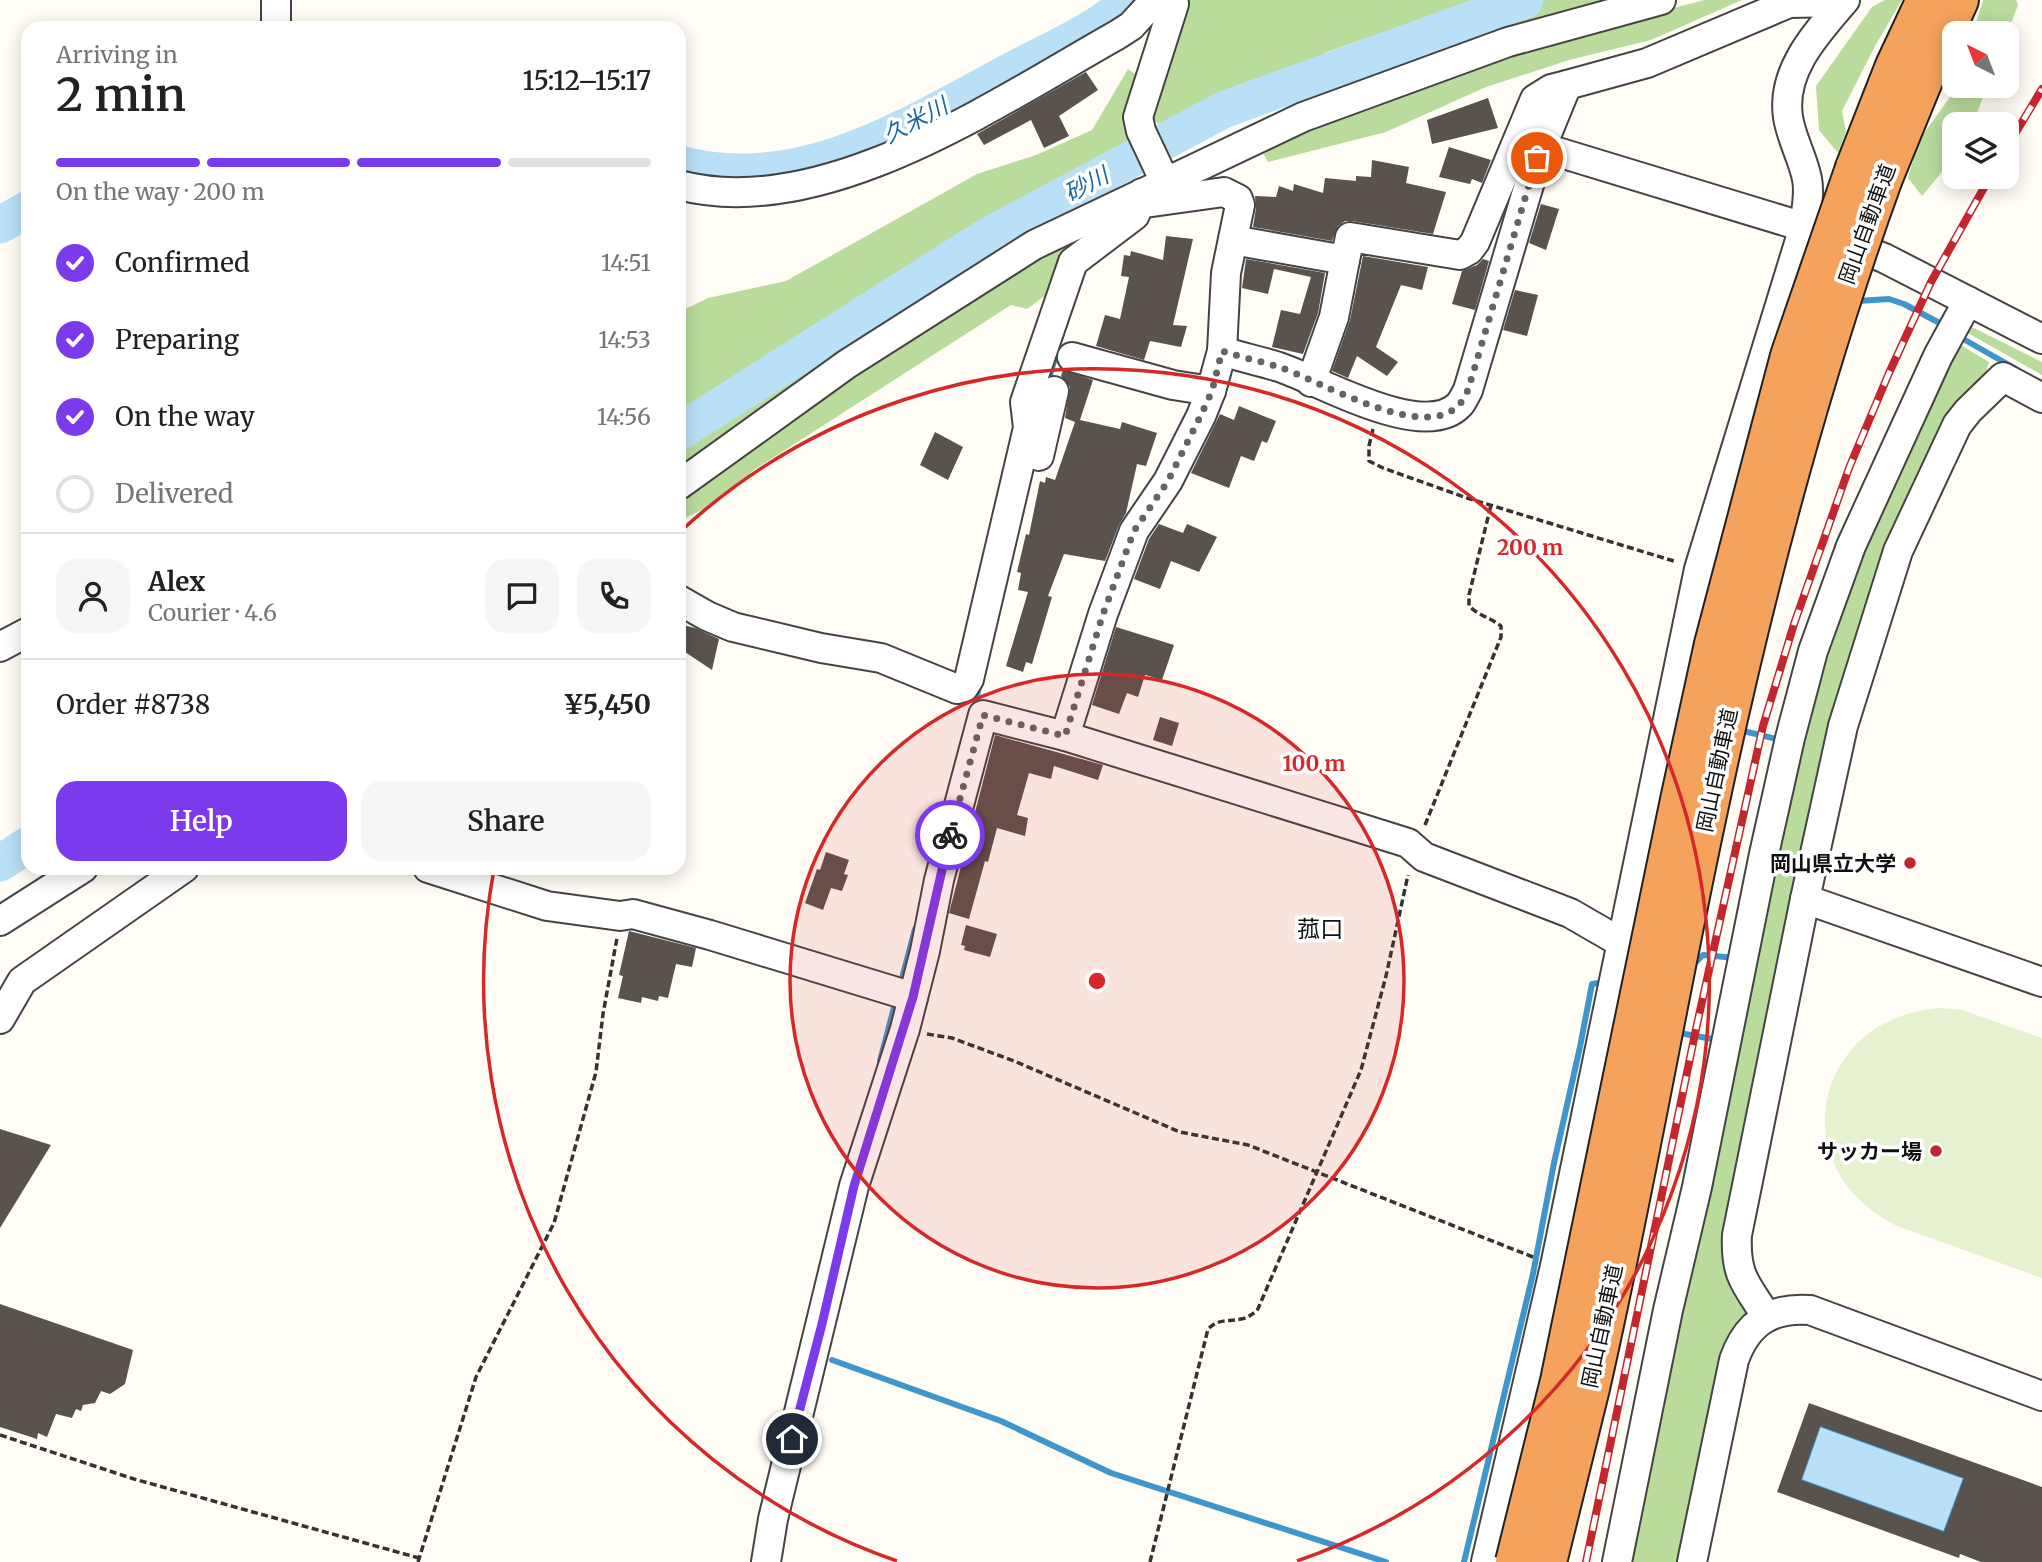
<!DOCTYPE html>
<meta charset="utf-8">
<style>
:root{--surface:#fff;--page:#f6f6f6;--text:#222;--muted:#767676;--line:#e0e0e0;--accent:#7c3aed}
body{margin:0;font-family:Merriweather,"Noto Sans JP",serif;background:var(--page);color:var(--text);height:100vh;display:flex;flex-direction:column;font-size:26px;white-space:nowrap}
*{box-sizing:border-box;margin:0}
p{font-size:23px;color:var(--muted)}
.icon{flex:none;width:38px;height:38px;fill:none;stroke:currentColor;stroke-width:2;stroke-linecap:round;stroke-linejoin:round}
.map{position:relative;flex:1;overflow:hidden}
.sheet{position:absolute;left:21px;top:21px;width:665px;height:854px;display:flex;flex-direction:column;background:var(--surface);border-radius:21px;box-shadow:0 4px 18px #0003}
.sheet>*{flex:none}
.needle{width:46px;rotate:318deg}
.controls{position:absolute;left:1942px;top:21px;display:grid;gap:14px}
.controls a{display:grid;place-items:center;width:77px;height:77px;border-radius:14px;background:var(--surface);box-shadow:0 4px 18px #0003;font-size:35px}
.pin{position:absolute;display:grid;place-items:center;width:60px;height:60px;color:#fff;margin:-30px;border:4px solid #fff;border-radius:50%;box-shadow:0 2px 7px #0007}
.courier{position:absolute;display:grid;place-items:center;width:70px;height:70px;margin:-35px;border:5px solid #7c3aed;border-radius:50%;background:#fff;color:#222;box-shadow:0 2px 9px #0007}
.head em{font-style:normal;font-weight:600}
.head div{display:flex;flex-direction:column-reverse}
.head{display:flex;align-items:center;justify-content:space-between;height:119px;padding:0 35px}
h1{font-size:46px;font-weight:600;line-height:52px}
.bar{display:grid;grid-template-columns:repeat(4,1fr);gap:10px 7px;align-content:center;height:84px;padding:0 35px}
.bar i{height:9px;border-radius:5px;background:var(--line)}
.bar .selected{background:var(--accent)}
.bar p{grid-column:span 4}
.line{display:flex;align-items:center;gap:18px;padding:0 35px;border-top:2px solid var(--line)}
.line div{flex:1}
.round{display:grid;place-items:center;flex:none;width:74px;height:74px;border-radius:21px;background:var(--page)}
ol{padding:0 35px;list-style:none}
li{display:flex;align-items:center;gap:21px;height:77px}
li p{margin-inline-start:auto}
li .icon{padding:7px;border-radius:50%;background:var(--accent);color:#fff;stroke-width:4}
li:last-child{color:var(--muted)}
li i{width:38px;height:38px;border:4px solid var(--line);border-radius:50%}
.cta{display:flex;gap:14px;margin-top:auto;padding:14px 35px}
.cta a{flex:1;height:80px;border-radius:21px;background:var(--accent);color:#fff;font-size:28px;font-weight:600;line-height:80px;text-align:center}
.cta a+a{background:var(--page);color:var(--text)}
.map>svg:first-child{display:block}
</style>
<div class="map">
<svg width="2042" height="1562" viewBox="0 0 2042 1562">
<rect width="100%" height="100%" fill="#fffdf5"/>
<g fill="#b9dc9c">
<path d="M 1188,0 L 1475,0 L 1327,52 L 1183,122 L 1167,128 L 1149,118 Z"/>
<path d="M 1492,0 L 1627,0 L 1498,32 Z"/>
<path d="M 1705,0 L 1742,0 L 1651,40 L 1569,60 L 1486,87 L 1386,132 L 1268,162 L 1260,148 L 1364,106 L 1427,88 L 1477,62 L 1609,24 Z"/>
<path d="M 1885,0 L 1902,0 L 1875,46 L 1842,111 L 1846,132 L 1838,153 L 1819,130 L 1816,86 L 1872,7 Z"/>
<path d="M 1983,0 L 2016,0 L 2018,5 L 2007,34 L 1973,33 Z"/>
<path d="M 1128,69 L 1139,77 L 1124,116 L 1130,147 L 1114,194 L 679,468 L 679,312 L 708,298 L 786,281 L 977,174 L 1036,155 L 1092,130 Z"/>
<path d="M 1958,86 L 1987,86 L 1973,124 L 1955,124 L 1955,156 L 1922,196 L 1908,178 L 1919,140 Z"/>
<path d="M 1103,218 L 1050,292 L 1027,309 L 1011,305 L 754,470 L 714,504 L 679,521 L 679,494 L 853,369 Z"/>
<path d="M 1968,325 L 2042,362 L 2042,375 L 1966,332 Z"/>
<path d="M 1959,344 L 1989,362 L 1981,389 L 1892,552 L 1732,1223 L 1748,1303 C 1748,1321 1742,1325 1729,1336 L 1680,1562 L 1631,1562 L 1785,831 L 1816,693 L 1867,542 Z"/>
</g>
<path fill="#e6f2cf" d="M 1942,1008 L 1962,1010 L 2042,1038 L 2042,1278 L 1897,1226 C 1780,1169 1813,1015 1942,1008 Z"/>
<path fill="#b9e0f7" stroke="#3f96cf" stroke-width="2" d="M 1820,1426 L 1964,1478 L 1944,1532 L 1801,1480 Z"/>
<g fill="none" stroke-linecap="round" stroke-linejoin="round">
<g stroke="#3f96cf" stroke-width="6">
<path d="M 1858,301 L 1889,299 L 1904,304 L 1947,327"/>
<path d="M 1958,336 L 2016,369"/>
<path d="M 1047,385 L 1056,355"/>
<path d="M 974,709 L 980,682"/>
<path d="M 1739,730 L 1781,740"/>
<path d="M 1692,966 L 1703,955 L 1736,958"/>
<path d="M 900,986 L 915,929"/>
<path d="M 1674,1032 L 1718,1040"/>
<path d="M 880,1061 L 896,1000"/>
<path d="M 832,1360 L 1001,1421 L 1111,1473 L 1386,1562"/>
<path d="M 1464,1562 L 1533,1274 L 1554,1163 L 1580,1047 L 1592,984 L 1599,983"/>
</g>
<g stroke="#b9e0f7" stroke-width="37">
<path d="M 679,164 C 799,196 906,127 1007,73 C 1048,51 1096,32 1130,0"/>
<path d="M 0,225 L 28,209"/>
<path d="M 679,432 L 986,237 L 1223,110 L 1525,0"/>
<path d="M 0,863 L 28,845"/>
</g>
</g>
<g fill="#5a524d" fill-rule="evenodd">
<path d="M 1086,72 L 1098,90 L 1059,116 L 1069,136 L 1044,148 L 1031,120 L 984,145 L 977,134 Z"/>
<path d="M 1488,98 L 1498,128 L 1432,144 L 1427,120 Z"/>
<path d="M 1449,147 L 1491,160 L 1482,183 L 1472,179 L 1470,184 L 1439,177 Z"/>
<path d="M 1372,160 L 1409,167 L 1406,183 L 1446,192 L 1433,234 L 1352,221 L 1345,221 L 1338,226 L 1332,241 L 1253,227 L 1256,208 L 1255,196 L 1276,197 L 1279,186 L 1293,191 L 1294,184 L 1323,193 L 1325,178 L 1356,181 L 1356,176 L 1371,177 Z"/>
<path d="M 1541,204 L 1559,209 L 1546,250 L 1529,243 Z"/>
<path d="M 1166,236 L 1193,239 L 1173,325 L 1187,326 L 1181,347 L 1150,341 L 1144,360 L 1096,346 L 1105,315 L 1120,319 L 1129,277 L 1121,276 L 1124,255 L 1130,256 L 1131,251 L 1163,260 Z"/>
<path d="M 1363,256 L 1428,267 L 1422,290 L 1401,285 L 1376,347 L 1398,362 L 1387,376 L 1357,356 L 1348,378 L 1332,371 L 1350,320 Z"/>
<path d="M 1246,259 L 1325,273 L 1318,313 L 1303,354 L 1272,347 L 1281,310 L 1300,314 L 1311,277 L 1274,269 L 1268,294 L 1242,288 Z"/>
<path d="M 1483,259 L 1489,261 L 1475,310 L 1452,304 L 1462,271 L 1477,265 Z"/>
<path d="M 1515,290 L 1538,295 L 1527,336 L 1503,330 Z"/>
<path d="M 1063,370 L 1093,380 L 1080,420 L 1120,429 L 1122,422 L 1157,433 L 1146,466 L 1137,464 L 1126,513 L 1119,525 L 1105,561 L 1064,554 L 1048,596 L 1052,597 L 1032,664 L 1026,662 L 1023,672 L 1006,666 L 1028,592 L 1018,590 L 1021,573 L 1017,572 L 1026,534 L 1029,535 L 1040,481 L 1045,483 L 1046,477 L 1055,480 L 1075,422 L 1065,418 L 1070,387 L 1061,376 Z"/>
<path d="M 1239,406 L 1276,421 L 1267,443 L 1262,441 L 1254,461 L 1241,456 L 1229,488 L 1191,473 L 1220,414 L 1234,420 Z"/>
<path d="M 935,432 L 963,447 L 948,480 L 920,465 Z"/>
<path d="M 1159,524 L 1183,533 L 1187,524 L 1217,537 L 1199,572 L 1171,561 L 1160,589 L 1134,579 L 1149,539 Z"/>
<path d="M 679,624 L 695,628 L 719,639 L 712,670 L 679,648 Z"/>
<path d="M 1116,627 L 1174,645 L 1162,680 L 1145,675 L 1138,697 L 1127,693 L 1119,714 L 1092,705 Z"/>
<path d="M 1160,717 L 1179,723 L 1172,746 L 1153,740 Z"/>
<path d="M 995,735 L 1103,765 L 1098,780 L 1054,766 L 1051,779 L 1029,773 L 1017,815 L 1028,818 L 1025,836 L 997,828 L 988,862 L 985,861 L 969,919 L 949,913 Z"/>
<path d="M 826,852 L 849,860 L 844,874 L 848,875 L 842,891 L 831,888 L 823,910 L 805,903 L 817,869 L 820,870 Z"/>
<path d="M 966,925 L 997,934 L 990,957 L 964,950 L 965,946 L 961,945 Z"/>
<path d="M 629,931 L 696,948 L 692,967 L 676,964 L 668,998 L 659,996 L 658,1001 L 642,997 L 641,1003 L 618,998 L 623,976 L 619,975 Z"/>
<path d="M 0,1129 L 51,1145 L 0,1228 Z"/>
<path d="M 0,1304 L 133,1350 L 125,1384 L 110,1394 L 101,1391 L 95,1403 L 83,1405 L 81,1411 L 76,1409 L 72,1418 L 56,1414 L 47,1437 L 38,1433 L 37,1439 L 0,1427 Z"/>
<path d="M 1809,1403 L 2042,1487 L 2042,1562 L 1981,1562 L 1960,1554 L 1959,1558 L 1777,1492 ZM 1820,1426 L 1964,1478 L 1944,1532 L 1801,1480 Z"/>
</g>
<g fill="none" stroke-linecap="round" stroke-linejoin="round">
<g stroke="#444" stroke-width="32">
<g id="minor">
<path d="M 276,0 L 276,28"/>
<path d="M 1541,147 L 1804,227 L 1884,258 L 2042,339"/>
<path d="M 1165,182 L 1141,131 L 1138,117 L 1174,4 L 1171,0"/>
<path d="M 679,185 C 822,223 996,103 1117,35 L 1131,26 L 1155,0"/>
<path d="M 1138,204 L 1224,192 L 1238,199 L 1240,205 L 1226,273 L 1222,351"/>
<path d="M 1233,240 L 1345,260 L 1350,237 L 1460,255 L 1469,250 L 1475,242 L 1535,99 L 1551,89 L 1567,85"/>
<path d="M 1072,357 L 1173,385 L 1211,391"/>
<path d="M 1311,382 L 1334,317 L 1345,260"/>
<path d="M 1039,456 L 1054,391"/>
<path d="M 679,485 L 847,364 L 1034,245 L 1303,117 L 1508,42 L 1661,0"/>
<path d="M 679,600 L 707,616 L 733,627 L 821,648 L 881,658 L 957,689 L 964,687 L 969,679 L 1028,428 L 1025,402 L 1073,262 L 1135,215 L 1142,193"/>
<path d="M 0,647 L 28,632"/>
<path d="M 1065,736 L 1408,843 L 1424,857 L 1570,913 L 1622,943"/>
<path d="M 428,868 L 547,906 L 620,916 L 633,914 L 710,935 L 913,997"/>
<path d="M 1805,899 L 2042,982"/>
<path d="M 0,921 L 83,868"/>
<path d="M 0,1019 L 22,981 L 184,868"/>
<path d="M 1767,1317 C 1746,1284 1735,1276 1737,1235 L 1805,899 L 1843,726 L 1898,551 L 1957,425 L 1968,411 L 2003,377 L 2042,398"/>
<path d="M 766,1562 L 773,1519 L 854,1186 L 905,1029 L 925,951 L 939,880 L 983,715 L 1065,736 L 1103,614 L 1134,531 L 1168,481 L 1201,416 L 1211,391 L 1222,351 C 1240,357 1260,361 1279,367 C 1319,380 1425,443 1460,404 C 1463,400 1466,394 1468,390 L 1537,158 L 1567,85 L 1647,63 L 1789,3 L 1843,2"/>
<path d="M 1486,1562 L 1555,1266 L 1699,569 L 1804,227 C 1806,211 1810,194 1807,179 C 1803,158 1791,138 1788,117 C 1781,70 1817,33 1845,0"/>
<path d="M 1617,1562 L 1668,1310 L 1697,1187 L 1764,854 L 1790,738 L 1813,651 L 1851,546 L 1938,356 L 1968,301"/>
<path d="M 1692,1562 L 1734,1360 C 1747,1323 1771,1307 1810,1310 L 2042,1396"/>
</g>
</g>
<g stroke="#222" stroke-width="42">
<g id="highway">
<path d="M 1855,168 L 1895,66 L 1926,0"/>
<path d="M 1883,178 L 1924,78 L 1959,0"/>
</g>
</g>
<g stroke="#333" stroke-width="3.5" stroke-dasharray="7 3.5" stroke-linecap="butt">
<path d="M 1373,429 L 1369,446 L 1369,461 L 1383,468 L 1467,498 L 1677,562"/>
<path d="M 1425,825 L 1501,637 L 1501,626 C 1491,618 1478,615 1469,606 L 1469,595 L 1491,505"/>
<path d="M 927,1034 L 952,1038 L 1014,1061 L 1180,1132 L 1248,1145 L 1533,1257"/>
<path d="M 0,1435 L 134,1479 L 419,1558"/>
<path d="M 418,1562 L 476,1377 L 554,1223 L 596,1072 L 603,1014 L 617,938"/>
<path d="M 1150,1562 L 1208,1329 C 1219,1318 1228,1322 1241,1319 C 1247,1318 1251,1315 1257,1311 L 1361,1070 L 1386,976 L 1408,875"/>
</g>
<use href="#minor" stroke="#fff" stroke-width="28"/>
<use href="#highway" stroke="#f5a25d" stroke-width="38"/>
<g stroke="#c4262e" stroke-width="8">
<g id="rail">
<path d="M 2007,147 L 2042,89"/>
<path d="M 1586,1562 L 1696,1029 L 1763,726 L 1794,624 L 1849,468 L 1889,373 L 1931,282 L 1990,177"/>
</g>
</g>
<use href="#rail" stroke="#fff" stroke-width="5" stroke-dasharray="16" stroke-linecap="butt"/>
<g stroke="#222" stroke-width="42" stroke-linecap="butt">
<g id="highway-bridge">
<path d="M 1515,1562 L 1560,1381 L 1680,800 L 1714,644 L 1790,356 L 1855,168"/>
<path d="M 1547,1562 C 1561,1504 1576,1446 1590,1388 C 1634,1195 1667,999 1709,805 C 1754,592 1809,382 1883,178"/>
</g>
</g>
<use href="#highway-bridge" stroke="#f5a25d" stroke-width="38"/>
</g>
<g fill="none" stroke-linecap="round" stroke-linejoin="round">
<path stroke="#646461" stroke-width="7" stroke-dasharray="0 12.6" d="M 950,835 L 983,715 L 1065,736 L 1103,614 L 1134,531 L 1168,481 L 1201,415 L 1212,391 L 1222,351 C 1240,357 1260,361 1279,367 C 1319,380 1424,444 1460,404 C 1463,400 1466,394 1468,390 L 1537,158"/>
<path stroke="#7c3aed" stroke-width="9" d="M 792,1439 L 822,1324 L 854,1186 L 913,997 L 950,835"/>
</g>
<circle cx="1097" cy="981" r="307" fill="#d62828" fill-opacity=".12"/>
<g fill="none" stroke="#d62828" stroke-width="3.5">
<circle cx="1097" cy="981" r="307"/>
<path d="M897 1561A613 613 0 0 1 494 869M683 529A613 613 0 1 1 1297 1561"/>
</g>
<g fill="#c4262e" stroke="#fff" stroke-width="2.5">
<circle cx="1910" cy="863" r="7"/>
<circle cx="1936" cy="1151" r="7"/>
</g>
<g text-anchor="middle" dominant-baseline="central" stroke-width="7" stroke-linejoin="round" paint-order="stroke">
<g font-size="21" fill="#111" stroke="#fff">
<text transform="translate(1867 224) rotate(-70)">岡山自動車道</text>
<text transform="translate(1717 770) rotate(-78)">岡山自動車道</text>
<text transform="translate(1602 1326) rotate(-78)">岡山自動車道</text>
</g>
<g font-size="21" font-weight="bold" fill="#111" stroke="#fff" text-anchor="end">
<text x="1896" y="863">岡山県立大学</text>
<text x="1922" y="1151">サッカー場</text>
</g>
<g font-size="23" font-style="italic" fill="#1768a6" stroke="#fff">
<text transform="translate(915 120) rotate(-28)">久米川</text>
<text transform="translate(1086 184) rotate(-28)">砂川</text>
</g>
<g font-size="23" fill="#111" stroke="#fff">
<text x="1320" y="928">菰口</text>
</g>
</g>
<circle cx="1097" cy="981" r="10" fill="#d62828" stroke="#fff" stroke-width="3.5"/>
<g font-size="21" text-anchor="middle" font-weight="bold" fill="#d62828" stroke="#fff" stroke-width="7" stroke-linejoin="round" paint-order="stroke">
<text x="1530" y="555">200 m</text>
<text x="1314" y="771">100 m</text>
</g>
</svg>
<div class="controls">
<a><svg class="needle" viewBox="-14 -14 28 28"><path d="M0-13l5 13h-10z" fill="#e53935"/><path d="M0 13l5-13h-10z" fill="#767676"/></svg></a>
<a><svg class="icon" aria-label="layers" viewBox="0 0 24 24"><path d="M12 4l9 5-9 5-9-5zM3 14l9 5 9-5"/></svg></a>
</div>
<div class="pin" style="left:1537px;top:158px;background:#ea580c"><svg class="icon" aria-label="bag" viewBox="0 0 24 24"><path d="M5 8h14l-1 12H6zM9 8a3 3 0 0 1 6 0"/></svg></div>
<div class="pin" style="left:792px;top:1439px;background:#1f2937"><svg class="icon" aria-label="home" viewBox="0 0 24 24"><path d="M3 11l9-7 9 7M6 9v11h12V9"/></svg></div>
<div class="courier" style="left:950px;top:835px"><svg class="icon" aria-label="bike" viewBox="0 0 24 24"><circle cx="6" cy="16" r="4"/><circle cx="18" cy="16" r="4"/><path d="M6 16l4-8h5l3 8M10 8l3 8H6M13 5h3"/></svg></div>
<section class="sheet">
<div class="head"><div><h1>2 min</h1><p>Arriving in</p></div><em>15:12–15:17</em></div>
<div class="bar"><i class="selected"></i><i class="selected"></i><i class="selected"></i><i></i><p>On the way · 200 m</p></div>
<ol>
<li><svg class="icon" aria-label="check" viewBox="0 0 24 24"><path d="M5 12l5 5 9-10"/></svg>Confirmed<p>14:51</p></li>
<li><svg class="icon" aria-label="check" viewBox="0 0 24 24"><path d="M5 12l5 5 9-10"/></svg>Preparing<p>14:53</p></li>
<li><svg class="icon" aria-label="check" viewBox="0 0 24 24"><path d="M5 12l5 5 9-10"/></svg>On the way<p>14:56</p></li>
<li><i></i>Delivered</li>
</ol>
<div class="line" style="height:126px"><a class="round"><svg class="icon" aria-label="person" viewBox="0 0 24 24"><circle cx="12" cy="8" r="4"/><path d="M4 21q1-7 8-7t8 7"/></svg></a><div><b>Alex</b><p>Courier · 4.6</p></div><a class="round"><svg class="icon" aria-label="chat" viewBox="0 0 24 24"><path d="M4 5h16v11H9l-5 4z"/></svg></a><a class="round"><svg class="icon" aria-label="phone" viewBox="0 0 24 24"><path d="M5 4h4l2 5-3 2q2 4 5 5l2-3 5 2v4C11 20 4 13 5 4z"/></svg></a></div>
<div class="line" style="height:91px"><div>Order #8738</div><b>¥5,450</b></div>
<div class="cta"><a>Help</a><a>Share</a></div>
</section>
</div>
